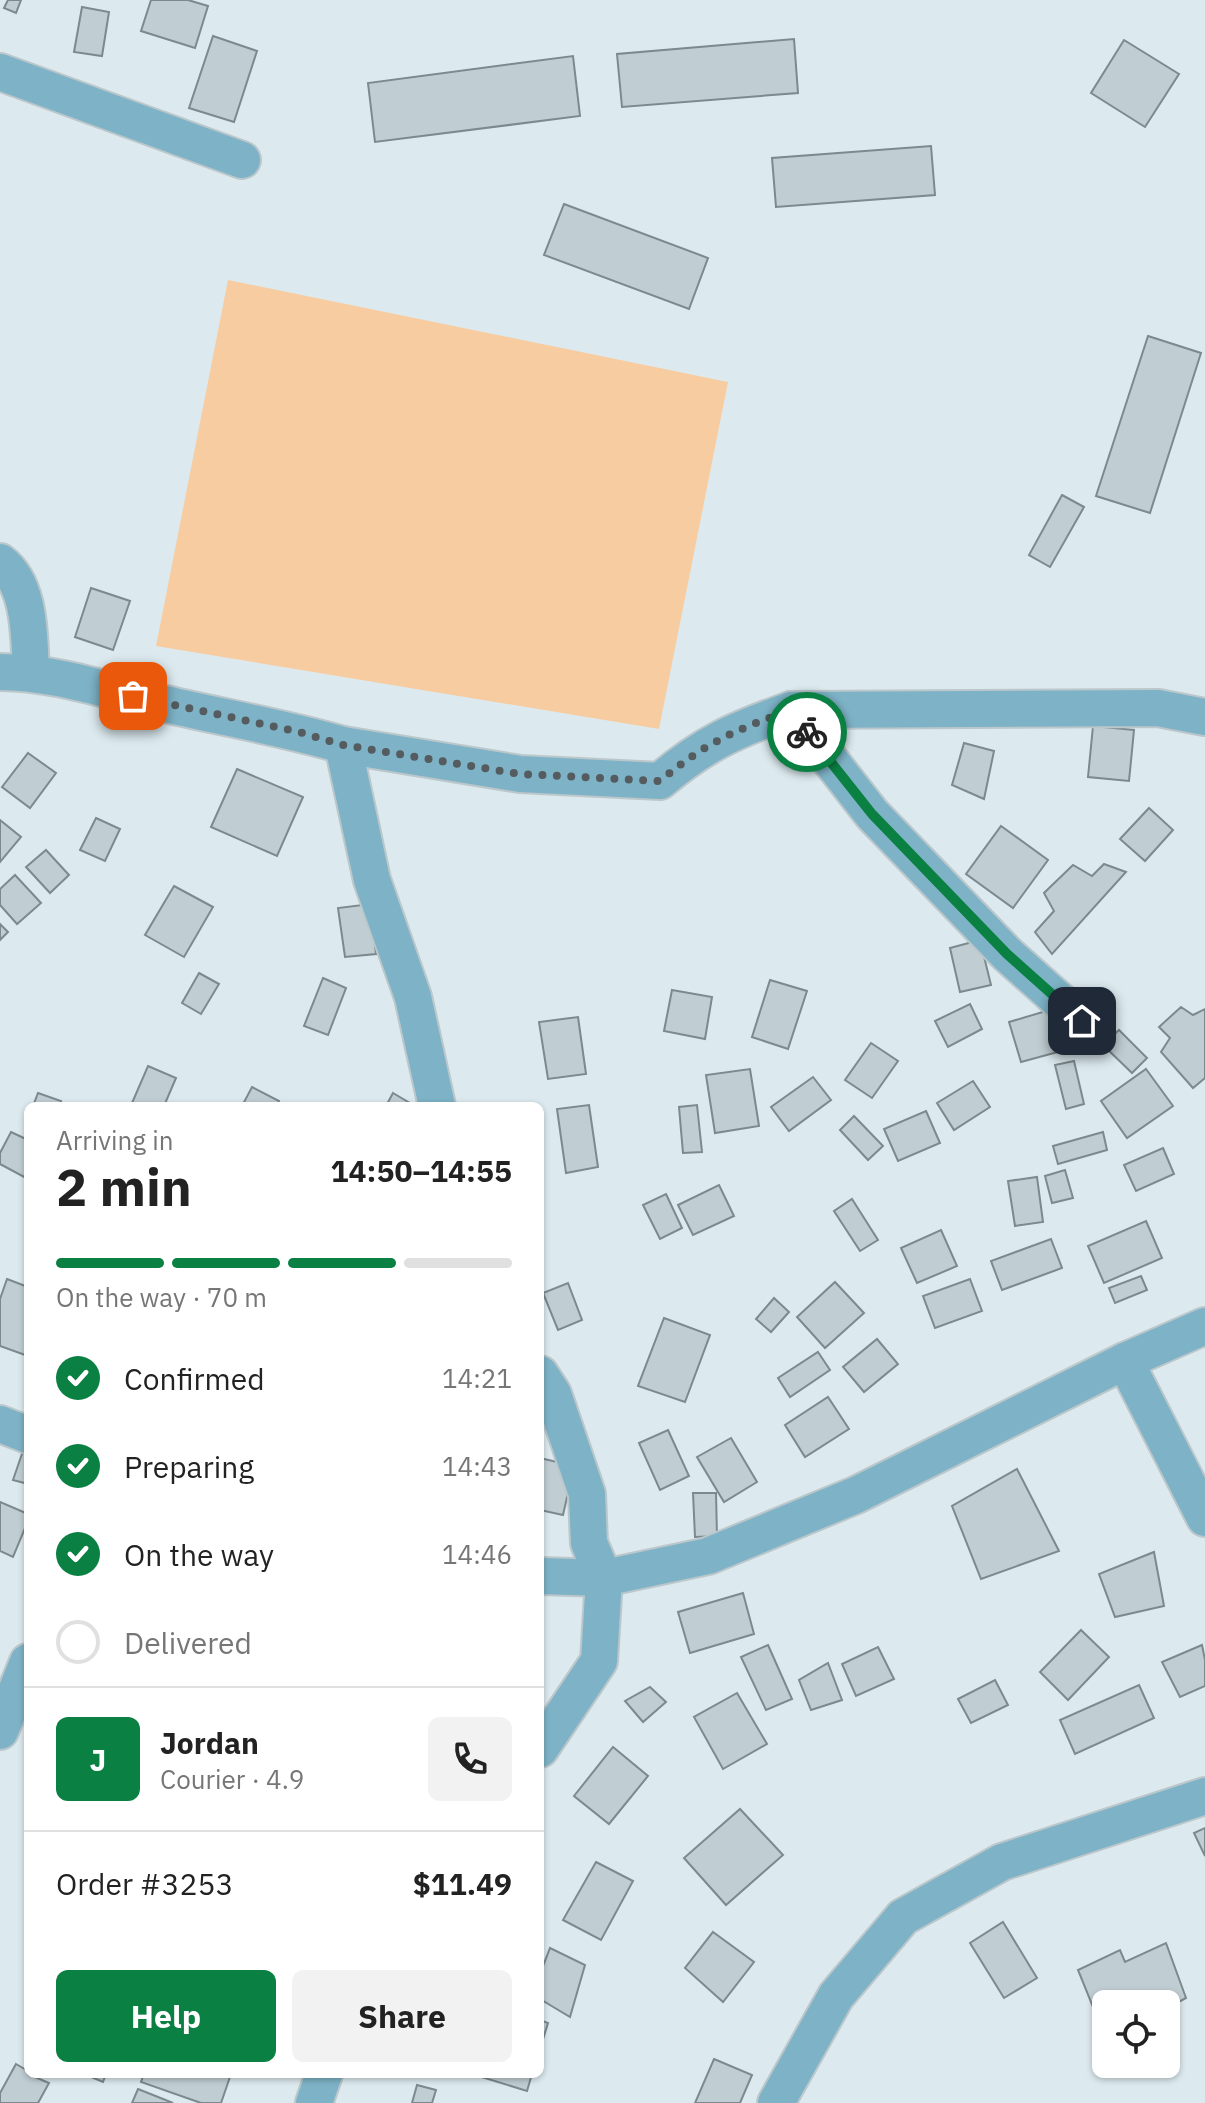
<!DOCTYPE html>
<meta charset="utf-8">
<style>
:root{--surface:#fff;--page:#f2f2f2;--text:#222;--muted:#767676;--line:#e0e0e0;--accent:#0b8043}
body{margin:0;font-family:"IBM Plex Sans",sans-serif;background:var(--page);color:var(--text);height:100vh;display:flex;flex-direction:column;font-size:30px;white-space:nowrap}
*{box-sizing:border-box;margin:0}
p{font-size:26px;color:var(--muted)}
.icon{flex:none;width:44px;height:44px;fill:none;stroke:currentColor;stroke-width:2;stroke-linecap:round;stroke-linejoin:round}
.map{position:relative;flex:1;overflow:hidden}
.sheet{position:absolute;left:24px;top:1102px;width:520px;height:976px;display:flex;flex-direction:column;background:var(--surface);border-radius:12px;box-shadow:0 2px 6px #0004}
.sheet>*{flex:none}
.fabs{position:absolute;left:1092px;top:1990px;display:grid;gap:16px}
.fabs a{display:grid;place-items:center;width:88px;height:88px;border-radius:12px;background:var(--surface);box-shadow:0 2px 6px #0004;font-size:40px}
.pin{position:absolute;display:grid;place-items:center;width:68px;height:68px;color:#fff;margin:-34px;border-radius:16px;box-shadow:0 4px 12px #0006}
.courier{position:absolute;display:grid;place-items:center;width:80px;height:80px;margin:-40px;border:6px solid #0b8043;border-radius:50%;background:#fff;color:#222;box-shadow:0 2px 10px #0007}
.summary em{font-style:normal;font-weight:700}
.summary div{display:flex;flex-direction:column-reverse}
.summary{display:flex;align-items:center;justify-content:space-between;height:136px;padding:0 32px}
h1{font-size:52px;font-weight:700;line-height:60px}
.bar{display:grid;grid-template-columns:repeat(4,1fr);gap:12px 8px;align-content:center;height:96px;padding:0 32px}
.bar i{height:10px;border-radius:6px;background:var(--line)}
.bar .selected{background:var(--accent)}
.bar p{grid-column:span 4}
.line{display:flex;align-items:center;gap:20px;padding:0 32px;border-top:2px solid var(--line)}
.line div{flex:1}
.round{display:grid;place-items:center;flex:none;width:84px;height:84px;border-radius:12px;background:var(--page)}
ol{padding:0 32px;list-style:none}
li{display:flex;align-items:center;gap:24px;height:88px}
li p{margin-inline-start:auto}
li .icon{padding:8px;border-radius:50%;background:var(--accent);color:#fff;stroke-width:4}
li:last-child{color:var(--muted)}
li i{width:44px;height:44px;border:4px solid var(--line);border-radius:50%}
.button{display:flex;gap:16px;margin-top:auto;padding:16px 32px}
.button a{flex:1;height:92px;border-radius:12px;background:var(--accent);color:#fff;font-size:32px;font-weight:700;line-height:92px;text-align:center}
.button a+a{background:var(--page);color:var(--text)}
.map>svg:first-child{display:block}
</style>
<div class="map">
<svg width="1205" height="2103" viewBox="0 0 1205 2103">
<rect width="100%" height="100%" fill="#dceaef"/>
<path fill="#f8cca1" d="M 228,280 L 728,382 L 659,729 L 156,646 Z"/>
<g fill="#c0ced3" stroke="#7c898d" stroke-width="2">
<path d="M 8,0 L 21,0 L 16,13 L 4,8 Z"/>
<path d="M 151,0 L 188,0 L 208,6 L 195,48 L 141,31 Z"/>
<path d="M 82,7 L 109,12 L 102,56 L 74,52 Z"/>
<path d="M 213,36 L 257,51 L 234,122 L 189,108 Z"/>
<path d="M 794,39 L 798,93 L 622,107 L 617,54 Z"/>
<path d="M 1124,40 L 1179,74 L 1145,127 L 1091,93 Z"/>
<path d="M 573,56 L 580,116 L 375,142 L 368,83 Z"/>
<path d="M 931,146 L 935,195 L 776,207 L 772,158 Z"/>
<path d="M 564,204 L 708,258 L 689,309 L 544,255 Z"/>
<path d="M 1148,336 L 1201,353 L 1150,513 L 1096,496 Z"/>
<path d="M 1062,495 L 1084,507 L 1050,567 L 1029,555 Z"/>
<path d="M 91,588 L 130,601 L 113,650 L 75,637 Z"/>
<path d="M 1093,726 L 1134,730 L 1129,781 L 1088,777 Z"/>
<path d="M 964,743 L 994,751 L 984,799 L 952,785 Z"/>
<path d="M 28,753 L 56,773 L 30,808 L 2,787 Z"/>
<path d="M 237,769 L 303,797 L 277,856 L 211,827 Z"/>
<path d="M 1149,808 L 1173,830 L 1145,861 L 1120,839 Z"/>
<path d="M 96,818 L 120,829 L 105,861 L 80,850 Z"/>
<path d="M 0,820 L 21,837 L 0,862 Z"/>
<path d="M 1001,826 L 1048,860 L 1013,908 L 966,874 Z"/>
<path d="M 46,850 L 69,875 L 50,893 L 26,867 Z"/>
<path d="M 1104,864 L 1126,872 L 1052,954 L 1035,932 L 1054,911 L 1044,893 L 1073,865 L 1092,876 Z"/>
<path d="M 15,875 L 41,903 L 17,924 L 0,905 L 0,889 Z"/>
<path d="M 174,886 L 213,907 L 184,957 L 145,935 Z"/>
<path d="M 370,904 L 376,954 L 345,957 L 338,908 Z"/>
<path d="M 0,924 L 8,932 L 0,940 Z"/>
<path d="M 980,940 L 991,985 L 960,992 L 950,948 Z"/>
<path d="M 199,973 L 219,984 L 201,1014 L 182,1003 Z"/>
<path d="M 323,978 L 346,988 L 328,1035 L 304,1026 Z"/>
<path d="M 770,980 L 807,991 L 788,1049 L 752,1037 Z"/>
<path d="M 672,990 L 712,997 L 705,1039 L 664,1031 Z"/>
<path d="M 970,1004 L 982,1029 L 948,1047 L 935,1021 Z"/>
<path d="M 1181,1007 L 1193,1015 L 1205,1009 L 1205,1078 L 1193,1088 L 1161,1052 L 1170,1038 L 1159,1027 Z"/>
<path d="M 1053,1009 L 1065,1050 L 1021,1062 L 1009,1022 Z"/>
<path d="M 578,1017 L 586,1074 L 548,1079 L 539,1022 Z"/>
<path d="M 1119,1030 L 1147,1058 L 1132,1073 L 1103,1045 Z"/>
<path d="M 871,1043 L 898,1061 L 872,1098 L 845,1080 Z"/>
<path d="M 1074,1061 L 1084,1104 L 1066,1109 L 1055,1065 Z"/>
<path d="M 148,1066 L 176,1078 L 164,1106 L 139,1106 L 132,1103 Z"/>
<path d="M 750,1069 L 759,1126 L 715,1133 L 706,1075 Z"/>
<path d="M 1146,1069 L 1173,1106 L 1127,1138 L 1101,1101 Z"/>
<path d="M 813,1077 L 831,1100 L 789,1131 L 771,1107 Z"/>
<path d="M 973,1081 L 990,1107 L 954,1130 L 937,1103 Z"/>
<path d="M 252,1087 L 279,1101 L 277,1106 L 242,1106 Z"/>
<path d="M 38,1093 L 61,1101 L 59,1106 L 33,1106 Z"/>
<path d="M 393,1093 L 415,1106 L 386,1106 Z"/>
<path d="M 589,1105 L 598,1167 L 566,1173 L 557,1109 Z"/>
<path d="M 697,1105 L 702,1152 L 683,1153 L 679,1107 Z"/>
<path d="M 926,1111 L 940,1143 L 898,1161 L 884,1129 Z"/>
<path d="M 854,1116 L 883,1146 L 868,1160 L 840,1130 Z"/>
<path d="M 11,1132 L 28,1140 L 28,1179 L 0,1164 L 0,1153 Z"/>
<path d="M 1103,1132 L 1107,1150 L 1058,1164 L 1053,1146 Z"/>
<path d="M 1163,1148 L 1174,1174 L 1136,1191 L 1124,1165 Z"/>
<path d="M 1065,1170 L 1073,1198 L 1052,1203 L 1045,1176 Z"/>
<path d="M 1037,1177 L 1043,1222 L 1015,1226 L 1008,1181 Z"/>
<path d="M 719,1185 L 734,1216 L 693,1235 L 678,1205 Z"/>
<path d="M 666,1194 L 682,1228 L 660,1239 L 643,1205 Z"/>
<path d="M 852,1199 L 878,1240 L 860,1251 L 834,1211 Z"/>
<path d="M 1146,1221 L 1162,1258 L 1104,1283 L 1088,1246 Z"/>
<path d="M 941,1230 L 957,1266 L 917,1283 L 901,1248 Z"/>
<path d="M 1051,1239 L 1062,1268 L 1002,1290 L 991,1261 Z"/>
<path d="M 1141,1276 L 1147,1290 L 1115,1303 L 1109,1288 Z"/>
<path d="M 7,1279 L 28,1287 L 28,1356 L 0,1346 L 0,1299 Z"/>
<path d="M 970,1279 L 982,1311 L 935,1328 L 923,1296 Z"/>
<path d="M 835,1282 L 864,1313 L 825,1348 L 797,1317 Z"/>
<path d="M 568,1283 L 582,1320 L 558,1330 L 543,1293 Z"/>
<path d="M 774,1298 L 789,1312 L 771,1332 L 756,1319 Z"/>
<path d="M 664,1318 L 710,1335 L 685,1402 L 638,1386 Z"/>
<path d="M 877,1339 L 898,1364 L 864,1392 L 843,1367 Z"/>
<path d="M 818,1352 L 830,1370 L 790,1397 L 778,1378 Z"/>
<path d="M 828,1397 L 849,1429 L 805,1457 L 785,1425 Z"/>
<path d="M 668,1430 L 689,1476 L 660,1490 L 639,1443 Z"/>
<path d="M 731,1438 L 757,1482 L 724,1502 L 697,1457 Z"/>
<path d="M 24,1448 L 28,1449 L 28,1484 L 13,1480 Z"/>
<path d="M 540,1458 L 574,1466 L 563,1515 L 540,1510 Z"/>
<path d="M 1017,1469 L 1059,1551 L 981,1579 L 952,1506 Z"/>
<path d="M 693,1493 L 716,1493 L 717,1536 L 695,1537 Z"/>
<path d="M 0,1502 L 28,1514 L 28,1521 L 13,1557 L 0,1551 Z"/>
<path d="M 1154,1552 L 1164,1606 L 1115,1617 L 1099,1574 Z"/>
<path d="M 743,1593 L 754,1634 L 690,1653 L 678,1612 Z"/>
<path d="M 1081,1630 L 1109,1657 L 1068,1700 L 1040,1672 Z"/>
<path d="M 768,1645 L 792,1699 L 766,1710 L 741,1657 Z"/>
<path d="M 1202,1645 L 1205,1660 L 1205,1686 L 1180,1697 L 1162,1662 Z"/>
<path d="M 878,1647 L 894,1679 L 856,1696 L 842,1664 Z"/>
<path d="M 828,1663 L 842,1700 L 811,1710 L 799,1680 Z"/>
<path d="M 995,1680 L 1008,1705 L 971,1723 L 958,1699 Z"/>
<path d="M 1139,1685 L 1154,1718 L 1075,1754 L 1060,1720 Z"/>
<path d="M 650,1687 L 666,1702 L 643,1722 L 625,1701 Z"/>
<path d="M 737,1693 L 767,1744 L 723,1769 L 694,1717 Z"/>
<path d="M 613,1747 L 648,1776 L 609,1824 L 574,1796 Z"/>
<path d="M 740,1809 L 783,1855 L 726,1905 L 684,1858 Z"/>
<path d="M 1205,1828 L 1205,1856 L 1194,1833 Z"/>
<path d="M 596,1862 L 633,1881 L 601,1940 L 563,1920 Z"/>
<path d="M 1003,1922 L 1037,1978 L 1004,1998 L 970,1943 Z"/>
<path d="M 713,1932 L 754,1962 L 723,2002 L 685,1968 Z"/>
<path d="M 1166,1943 L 1186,1998 L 1166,2009 L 1166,2004 L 1106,2004 L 1106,2039 L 1078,1970 L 1120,1950 L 1125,1962 Z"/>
<path d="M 550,1948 L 585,1965 L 570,2017 L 540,1999 L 540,1974 Z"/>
<path d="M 540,2020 L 548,2023 L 540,2049 Z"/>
<path d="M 714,2059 L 752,2075 L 740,2103 L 695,2103 Z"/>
<path d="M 16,2064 L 28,2071 L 28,2074 L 49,2083 L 38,2103 L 0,2103 L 0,2093 Z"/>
<path d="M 84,2074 L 106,2074 L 103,2082 Z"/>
<path d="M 144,2074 L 231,2074 L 221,2103 L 201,2103 L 141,2082 Z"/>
<path d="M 472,2074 L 532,2074 L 527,2091 Z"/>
<path d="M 417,2085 L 436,2090 L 432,2103 L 412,2103 Z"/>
<path d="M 138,2089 L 173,2103 L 132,2103 Z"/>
</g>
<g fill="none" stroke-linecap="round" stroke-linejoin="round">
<g stroke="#bbc7cb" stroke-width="40">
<g id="minor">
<path d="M 0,72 L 242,160"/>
<path d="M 0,562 C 31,585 29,637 31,672"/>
<path d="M 0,672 C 53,672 105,690 157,702 C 219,717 282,727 343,745 L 372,880 L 413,997 L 437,1106"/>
<path d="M 791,710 L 872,814 L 1007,954 L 1082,1021"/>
<path d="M 343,745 L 520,774 L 660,781 C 705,743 735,730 791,710 L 1158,708 L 1205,717"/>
<path d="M 1125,1361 L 1205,1518"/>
<path d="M 540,1374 L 553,1394 L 587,1494 L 589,1543 L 604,1578 L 599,1661 L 540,1749"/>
<path d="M 0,1424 L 28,1435"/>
<path d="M 540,1576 L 604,1578 L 708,1556 L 856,1495 L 1125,1361 L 1205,1326"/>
<path d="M 0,1731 L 28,1662"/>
<path d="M 314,2103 L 324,2074"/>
<path d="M 776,2103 L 836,1996 L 903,1917 L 1002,1862 L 1205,1796"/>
</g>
</g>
<use href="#minor" stroke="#7eb3c7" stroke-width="36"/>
</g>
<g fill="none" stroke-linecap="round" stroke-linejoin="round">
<path stroke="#545c5f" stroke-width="8" stroke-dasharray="0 14.4" d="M 133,696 L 299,732 L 343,745 L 520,774 L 660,781 C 705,743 735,730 791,710 L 807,732"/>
<path stroke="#0b8043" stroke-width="10" d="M 807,732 L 872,814 L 1007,954 L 1082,1021"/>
</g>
</svg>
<div class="fabs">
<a><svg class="icon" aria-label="locate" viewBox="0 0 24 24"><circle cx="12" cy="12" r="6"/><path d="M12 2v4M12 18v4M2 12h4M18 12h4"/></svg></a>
</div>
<div class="pin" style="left:133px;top:696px;background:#ea580c"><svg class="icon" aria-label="bag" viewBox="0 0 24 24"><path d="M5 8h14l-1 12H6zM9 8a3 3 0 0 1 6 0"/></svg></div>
<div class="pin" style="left:1082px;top:1021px;background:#1f2937"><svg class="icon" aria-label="home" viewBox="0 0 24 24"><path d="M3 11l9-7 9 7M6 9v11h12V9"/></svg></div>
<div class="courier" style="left:807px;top:732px"><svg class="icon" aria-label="bike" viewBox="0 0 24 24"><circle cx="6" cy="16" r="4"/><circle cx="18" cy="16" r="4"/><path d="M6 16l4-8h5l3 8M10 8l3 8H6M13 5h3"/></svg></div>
<section class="sheet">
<div class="summary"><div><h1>2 min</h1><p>Arriving in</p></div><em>14:50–14:55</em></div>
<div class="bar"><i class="selected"></i><i class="selected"></i><i class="selected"></i><i></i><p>On the way · 70 m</p></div>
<ol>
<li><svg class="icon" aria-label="check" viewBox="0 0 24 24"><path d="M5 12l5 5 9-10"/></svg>Confirmed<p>14:21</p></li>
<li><svg class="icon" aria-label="check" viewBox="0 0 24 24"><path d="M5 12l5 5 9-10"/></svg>Preparing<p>14:43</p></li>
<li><svg class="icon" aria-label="check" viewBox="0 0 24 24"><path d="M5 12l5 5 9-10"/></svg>On the way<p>14:46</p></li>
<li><i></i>Delivered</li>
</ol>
<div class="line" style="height:144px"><b class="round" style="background:var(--accent);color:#fff">J</b><div><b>Jordan</b><p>Courier · 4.9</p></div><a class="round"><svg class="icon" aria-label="phone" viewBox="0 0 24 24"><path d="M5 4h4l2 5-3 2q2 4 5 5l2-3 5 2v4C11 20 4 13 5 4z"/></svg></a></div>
<div class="line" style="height:104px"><div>Order #3253</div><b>$11.49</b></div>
<div class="button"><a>Help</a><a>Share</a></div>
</section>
</div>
